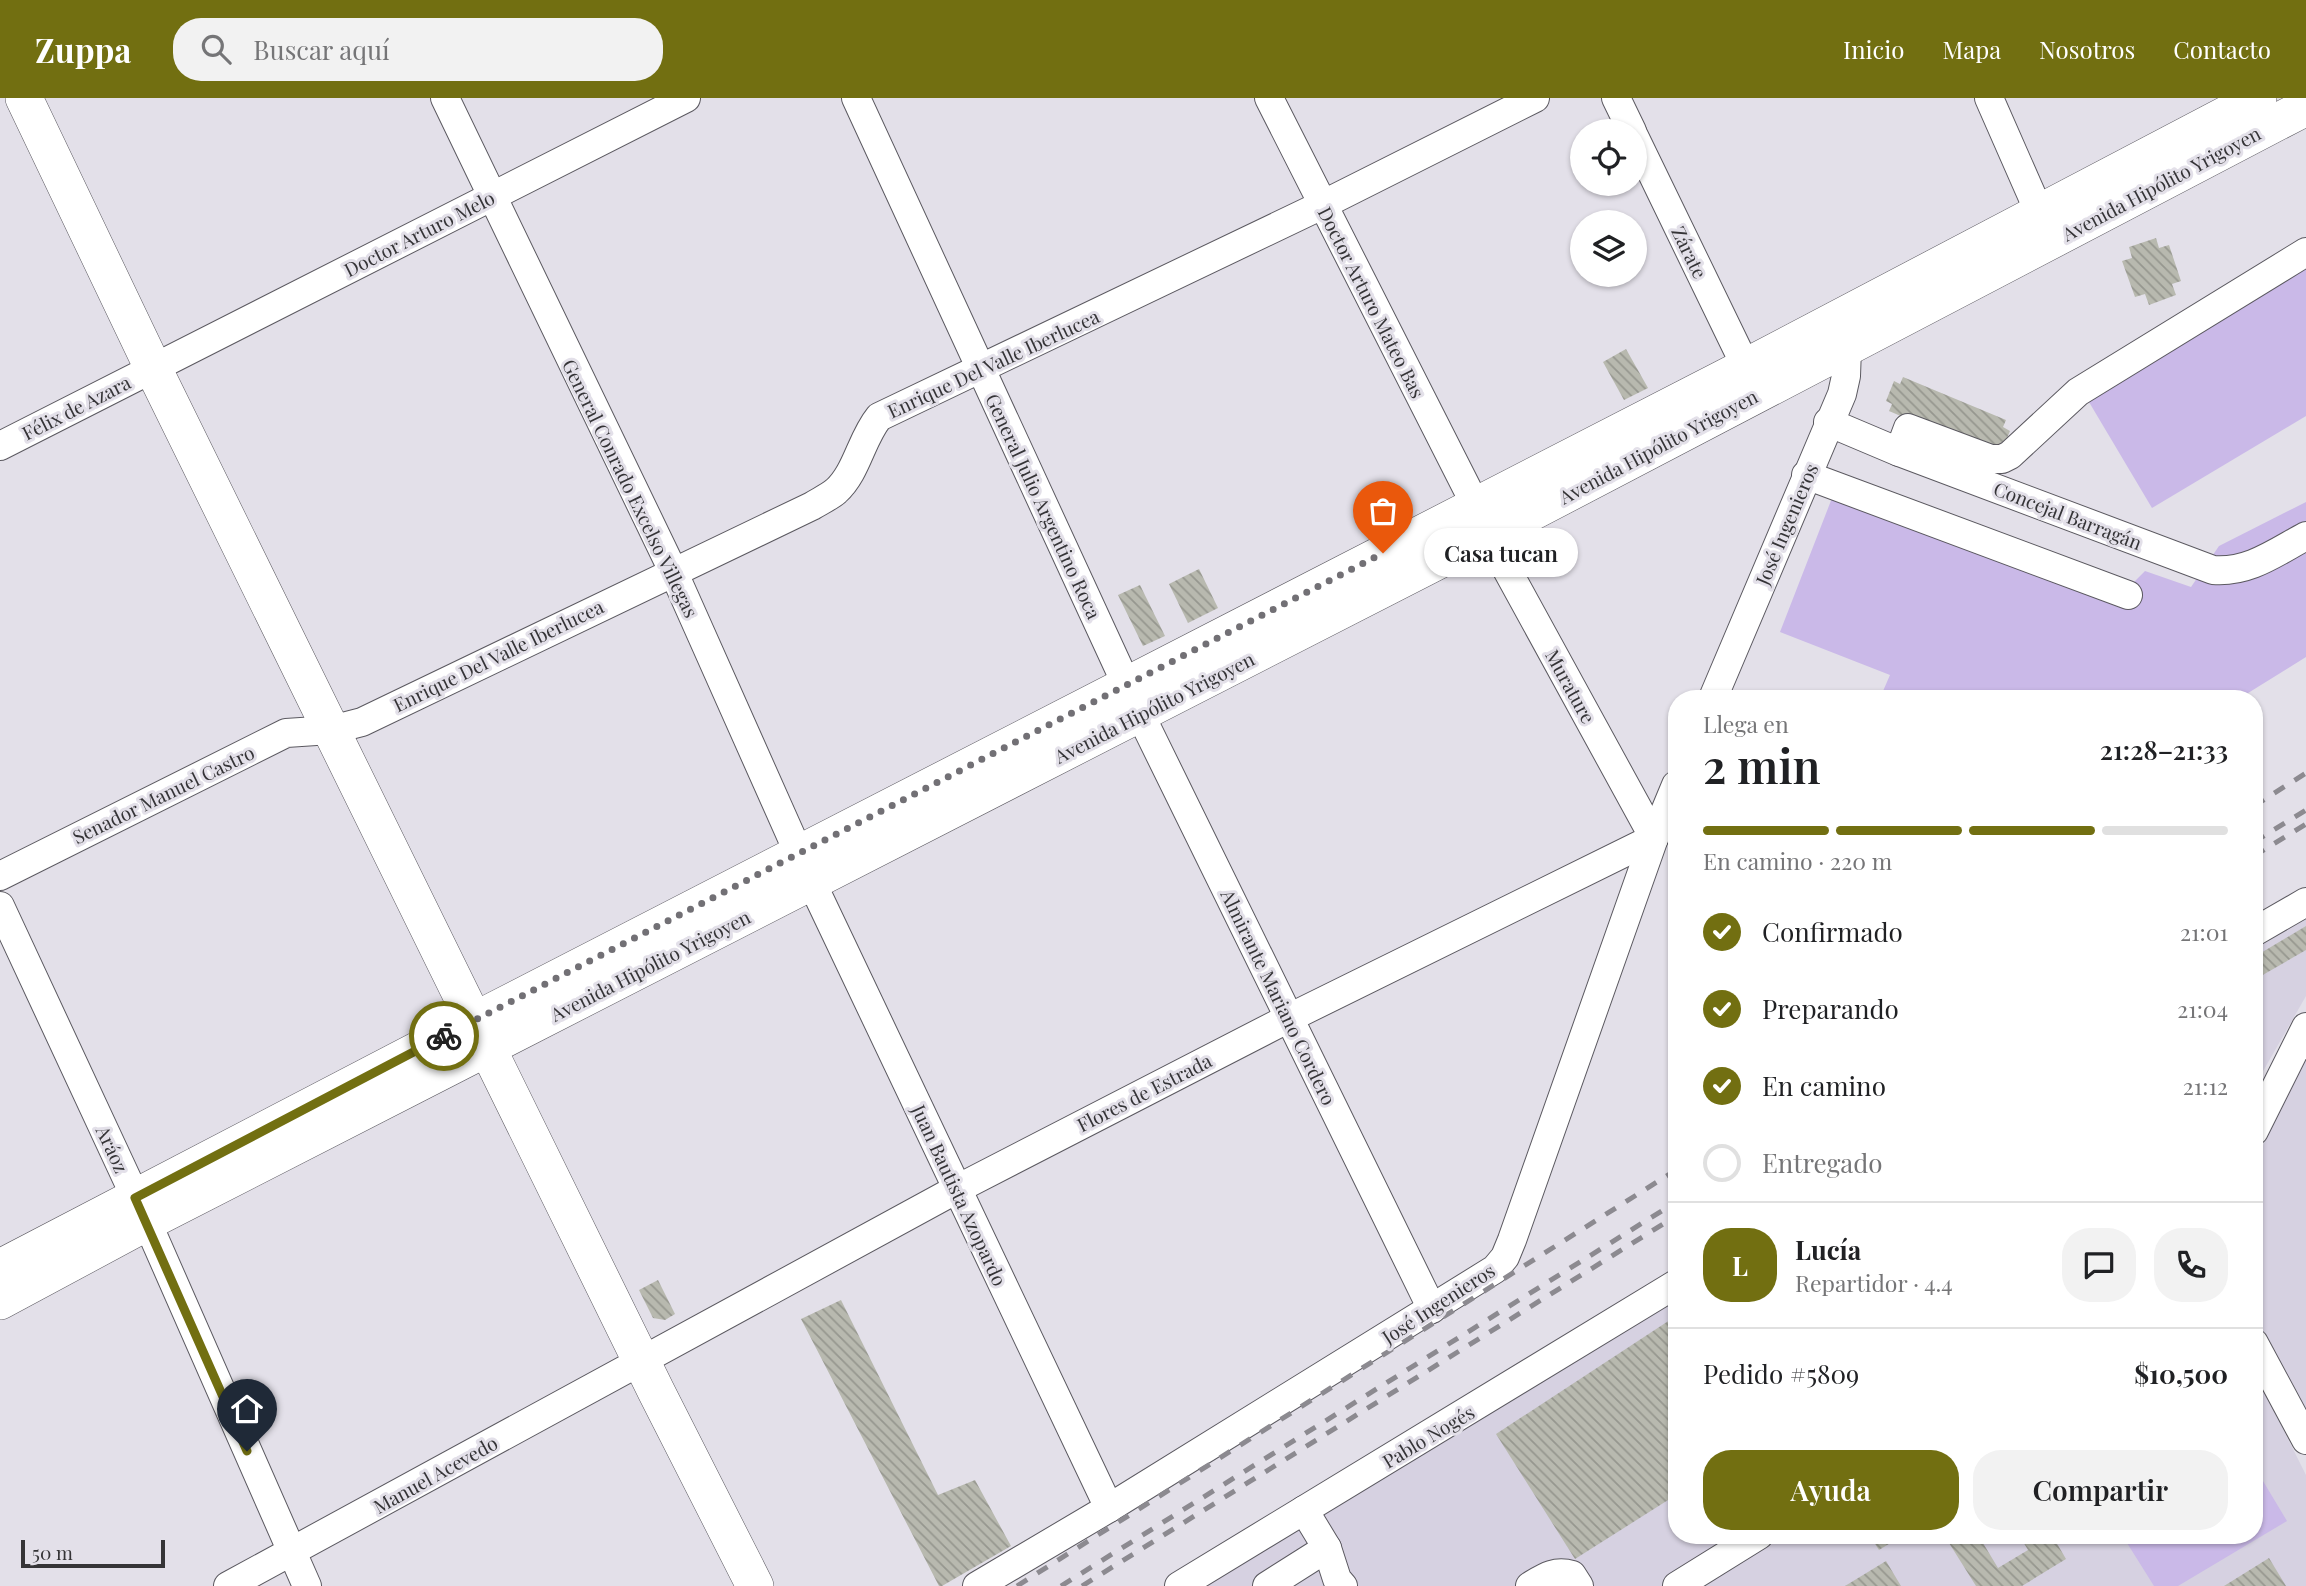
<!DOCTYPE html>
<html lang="es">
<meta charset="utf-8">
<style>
:root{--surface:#fff;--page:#f2f2f2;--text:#202124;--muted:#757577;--line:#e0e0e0;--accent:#726f11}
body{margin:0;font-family:"Playfair Display",serif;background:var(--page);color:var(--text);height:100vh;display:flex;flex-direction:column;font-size:26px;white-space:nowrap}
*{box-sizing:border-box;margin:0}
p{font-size:23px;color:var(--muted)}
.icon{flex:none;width:38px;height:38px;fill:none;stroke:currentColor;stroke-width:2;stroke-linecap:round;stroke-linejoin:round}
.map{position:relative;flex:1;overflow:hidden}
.sheet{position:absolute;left:1668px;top:592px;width:595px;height:854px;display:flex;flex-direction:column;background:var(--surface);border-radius:28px;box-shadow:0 2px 5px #0004}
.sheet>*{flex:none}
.buttons{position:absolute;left:1570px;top:21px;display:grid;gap:14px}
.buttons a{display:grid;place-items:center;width:77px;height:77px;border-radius:50%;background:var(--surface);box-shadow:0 2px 5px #0004;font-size:35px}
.scale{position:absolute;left:21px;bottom:18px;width:144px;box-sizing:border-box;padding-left:7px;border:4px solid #353437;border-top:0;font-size:19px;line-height:24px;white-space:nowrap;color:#353437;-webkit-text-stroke:5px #e3e0e9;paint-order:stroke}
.pin{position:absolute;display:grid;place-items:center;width:60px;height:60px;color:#fff;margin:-72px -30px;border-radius:50% 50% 50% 0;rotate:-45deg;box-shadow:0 0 7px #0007}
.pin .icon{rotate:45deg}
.courier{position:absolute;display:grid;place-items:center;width:70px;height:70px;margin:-35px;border:5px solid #726f11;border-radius:50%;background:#fff;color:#222;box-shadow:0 2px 9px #0007}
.bubble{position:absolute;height:49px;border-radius:24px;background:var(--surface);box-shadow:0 2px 5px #0004;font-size:23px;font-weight:600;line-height:49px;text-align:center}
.head em{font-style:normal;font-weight:600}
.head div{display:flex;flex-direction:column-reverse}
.head{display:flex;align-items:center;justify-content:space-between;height:119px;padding:0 35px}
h1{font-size:46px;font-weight:600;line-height:52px}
.bar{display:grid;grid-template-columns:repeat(4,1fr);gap:10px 7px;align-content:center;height:84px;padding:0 35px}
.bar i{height:9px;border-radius:5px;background:var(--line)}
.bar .current{background:var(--accent)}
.bar p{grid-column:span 4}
.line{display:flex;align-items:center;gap:18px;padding:0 35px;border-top:2px solid var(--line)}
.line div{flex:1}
.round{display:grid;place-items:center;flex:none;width:74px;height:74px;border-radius:28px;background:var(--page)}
ol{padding:0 35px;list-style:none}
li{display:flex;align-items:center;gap:21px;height:77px}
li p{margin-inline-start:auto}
li .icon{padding:7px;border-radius:50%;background:var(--accent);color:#fff;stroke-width:4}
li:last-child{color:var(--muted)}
li i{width:38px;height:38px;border:4px solid var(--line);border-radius:50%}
.button{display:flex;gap:14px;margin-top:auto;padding:14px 35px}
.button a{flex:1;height:80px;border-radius:28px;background:var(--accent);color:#fff;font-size:28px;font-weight:600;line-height:80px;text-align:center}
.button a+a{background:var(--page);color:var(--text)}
header{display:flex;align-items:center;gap:42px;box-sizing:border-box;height:98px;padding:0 35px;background:var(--accent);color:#fff}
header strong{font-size:33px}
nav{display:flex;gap:38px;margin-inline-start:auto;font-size:24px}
.search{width:490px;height:63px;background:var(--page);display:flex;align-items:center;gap:18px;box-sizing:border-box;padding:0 24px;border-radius:28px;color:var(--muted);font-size:26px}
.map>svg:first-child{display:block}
</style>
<header>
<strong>Zuppa</strong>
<div class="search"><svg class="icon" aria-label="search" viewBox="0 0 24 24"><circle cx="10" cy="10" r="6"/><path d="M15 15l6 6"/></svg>Buscar aquí</div>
<nav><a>Inicio</a><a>Mapa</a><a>Nosotros</a><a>Contacto</a></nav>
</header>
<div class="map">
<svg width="2306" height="1488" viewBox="0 0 2306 1488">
<defs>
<pattern id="building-back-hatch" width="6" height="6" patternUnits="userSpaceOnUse" patternTransform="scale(1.75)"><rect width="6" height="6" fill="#b8b9af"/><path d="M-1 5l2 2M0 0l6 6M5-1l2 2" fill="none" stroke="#96978f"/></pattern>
</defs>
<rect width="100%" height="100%" fill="#e3e0e9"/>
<g fill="#d6d1e1">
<path d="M 2306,809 L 2306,898 L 2254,989 L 2254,840 Z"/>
<path d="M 2306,945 L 2306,1311 L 2254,1216 L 2254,1069 Z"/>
<path d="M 1676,1196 L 1676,1437 L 2254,1437 L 2254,1273 L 2306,1377 L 2306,1488 L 1186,1488 Z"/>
</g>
<g fill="#cab9e8">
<path d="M 2306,167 L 2306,318 L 2152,410 L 2086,299 Z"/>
<path d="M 1839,382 L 2131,487 L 2145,473 L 2191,489 L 2219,448 L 2306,404 L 2306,559 L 2240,600 L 1880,600 L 1890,577 L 1780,534 Z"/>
<path d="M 2254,1368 L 2287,1423 L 2178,1488 L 2154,1488 L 2122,1437 L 2254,1437 Z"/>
</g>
<g fill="url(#building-back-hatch)">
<path d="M 2156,140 L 2159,150 L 2169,147 L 2181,183 L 2172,186 L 2176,197 L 2149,207 L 2145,196 L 2135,199 L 2122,163 L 2132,160 L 2129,149 Z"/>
<path d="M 1626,251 L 1648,290 L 1624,302 L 1603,264 Z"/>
<path d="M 1903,279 L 2006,322 L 2003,329 L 2010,333 L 2002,352 L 1992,357 L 1889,313 L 1892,306 L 1886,303 L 1894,283 L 1900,286 Z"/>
<path d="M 1199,471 L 1218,510 L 1188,525 L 1169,486 Z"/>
<path d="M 1140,487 L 1165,538 L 1143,548 L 1118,497 Z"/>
<path d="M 2306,828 L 2306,852 L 2254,882 L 2254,859 Z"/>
<path d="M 658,1182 L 675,1216 L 665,1222 L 653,1220 L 639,1192 Z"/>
<path d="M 841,1202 L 938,1397 L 975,1382 L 1011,1448 L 942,1488 L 939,1488 L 801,1221 Z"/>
<path d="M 1676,1218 L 1676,1397 L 1575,1461 L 1496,1336 Z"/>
<path d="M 1873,1437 L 1894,1437 L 1897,1441 L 1879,1452 L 1870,1438 Z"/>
<path d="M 1944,1437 L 1984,1437 L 1980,1440 L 1998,1470 L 2028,1452 L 2019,1437 L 2052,1437 L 2066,1461 L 2022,1488 L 1976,1488 Z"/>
<path d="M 2269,1460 L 2286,1488 L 2224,1488 Z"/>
<path d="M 1886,1463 L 1901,1488 L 1845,1488 Z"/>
</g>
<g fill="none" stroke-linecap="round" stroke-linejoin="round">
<g stroke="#5b5960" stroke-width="30">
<g id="minor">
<path d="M 445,0 L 673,473 L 811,783 L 1109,1410"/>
<path d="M 856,0 L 1140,616 L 1432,1211"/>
<path d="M 1269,0 L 1476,408"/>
<path d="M 1616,0 L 1632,33"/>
<path d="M 1989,0 L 2047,132"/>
<path d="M 1634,38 L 1746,269"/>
<path d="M 1828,324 L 1899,354 L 2213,472 C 2249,475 2276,454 2306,438"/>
<path d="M 0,348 L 686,0"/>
<path d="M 1899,354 L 1908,330 L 1991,361 L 2002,361 L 2010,357 L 2078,294 L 2306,154"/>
<path d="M 1806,377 L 2128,497"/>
<path d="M 1488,437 L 1654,740"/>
<path d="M 1713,600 L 1842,296 L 1846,278 L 1847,250"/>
<path d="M 0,778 L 286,635 L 331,632 L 362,624 L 812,408 C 820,403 829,399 836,393 C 857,374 861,341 879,319 L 1322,107 L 1535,0"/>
<path d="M 0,808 L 147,1124 L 307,1488"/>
<path d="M 2254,834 L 2306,804"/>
<path d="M 2254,1033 L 2306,929"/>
<path d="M 2254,1245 L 2306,1342"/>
<path d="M 1304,1412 L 1327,1450 L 1337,1481 L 1343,1488"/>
<path d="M 228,1488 L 957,1091 L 1289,920 L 1654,740"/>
<path d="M 977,1488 L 1109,1410 L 1495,1171 L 1505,1159 L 1512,1142 L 1654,740 L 1676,687"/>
<path d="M 1179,1488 L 1676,1186"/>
<path d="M 1267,1488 L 1327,1450"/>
<path d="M 1530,1488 C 1545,1479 1555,1472 1572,1477 L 1579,1488"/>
<path d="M 1677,1488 L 1759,1437"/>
</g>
</g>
<g stroke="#5b5960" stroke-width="38">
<g id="major">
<path d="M 24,0 L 153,270 L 656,1293 L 755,1488"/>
<path d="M 0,1170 L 474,923 L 1746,269 L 2258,0"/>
<path d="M 0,1203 L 147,1124 L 1488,437 L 2306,9"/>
</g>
</g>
<use href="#minor" stroke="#fff" stroke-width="28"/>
<use href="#major" stroke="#fff" stroke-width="37"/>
<g stroke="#8c8a90" stroke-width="5" stroke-dasharray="12 12" stroke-linecap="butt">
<path d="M 2254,708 L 2306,675"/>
<path d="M 2254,744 L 2306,712"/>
<path d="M 2254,758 L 2306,726"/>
<path d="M 1017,1488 L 1676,1072"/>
<path d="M 1061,1488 L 1676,1104"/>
<path d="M 1082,1488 L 1676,1118"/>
</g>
</g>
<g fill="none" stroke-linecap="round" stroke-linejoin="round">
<path stroke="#727075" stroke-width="7" stroke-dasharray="0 12.6" d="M 444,938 L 1383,455"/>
<path stroke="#726f11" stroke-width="9" d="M 247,1353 L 135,1100 L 444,938"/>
</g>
<g text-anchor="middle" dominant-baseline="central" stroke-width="6" stroke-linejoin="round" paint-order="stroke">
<g font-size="19" fill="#353437" stroke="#e3e0e9">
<text transform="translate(2161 85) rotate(-28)">Avenida Hipólito Yrigoyen</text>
<text transform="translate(419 135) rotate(-27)">Doctor Arturo Melo</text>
<text transform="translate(1690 154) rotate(64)">Zárate</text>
<text transform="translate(1372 204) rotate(63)">Doctor Arturo Mateo Bas</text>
<text transform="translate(993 265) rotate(-25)">Enrique Del Valle Iberlucea</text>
<text transform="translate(76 309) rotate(-27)">Félix de Azara</text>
<text transform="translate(1658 348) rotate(-28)">Avenida Hipólito Yrigoyen</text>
<text transform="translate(631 390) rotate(64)">General Conrado Excelso Villegas</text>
<text transform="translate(1044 408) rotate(65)">General Julio Argentino Roca</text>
<text transform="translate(2068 417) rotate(21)">Concejal Barragán</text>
<text transform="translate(1786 426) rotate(-67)">José Ingenieros</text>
<text transform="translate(498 557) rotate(-26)">Enrique Del Valle Iberlucea</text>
<text transform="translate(1571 588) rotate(61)">Murature</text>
<text transform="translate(1154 609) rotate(-27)">Avenida Hipólito Yrigoyen</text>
<text transform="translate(163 696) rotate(-26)">Senador Manuel Castro</text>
<text transform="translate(650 867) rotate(-27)">Avenida Hipólito Yrigoyen</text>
<text transform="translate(1279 899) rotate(64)">Almirante Mariano Cordero</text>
<text transform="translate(1144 994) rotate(-27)">Flores de Estrada</text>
<text transform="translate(113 1051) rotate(65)">Aráoz</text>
<text transform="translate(960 1097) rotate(65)">Juan Bautista Azopardo</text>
<text transform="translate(1438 1205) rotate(-33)">José Ingenieros</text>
<text transform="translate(1428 1338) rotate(-31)">Pablo Nogés</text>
<text transform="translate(435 1376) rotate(-29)">Manuel Acevedo</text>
</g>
</g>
</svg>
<div class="buttons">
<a><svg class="icon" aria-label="locate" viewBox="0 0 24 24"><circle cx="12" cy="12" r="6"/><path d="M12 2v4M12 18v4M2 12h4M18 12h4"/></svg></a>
<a><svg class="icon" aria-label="layers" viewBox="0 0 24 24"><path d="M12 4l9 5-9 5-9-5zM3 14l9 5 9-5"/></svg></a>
</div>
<div class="scale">50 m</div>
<div class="pin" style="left:1383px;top:455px;background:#ea580c"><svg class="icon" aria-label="bag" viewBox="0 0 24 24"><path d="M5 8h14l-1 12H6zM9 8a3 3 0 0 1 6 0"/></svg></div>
<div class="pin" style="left:247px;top:1353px;background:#1f2937"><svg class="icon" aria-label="home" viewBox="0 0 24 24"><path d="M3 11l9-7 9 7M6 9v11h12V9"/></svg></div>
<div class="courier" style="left:444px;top:938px"><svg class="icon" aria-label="bike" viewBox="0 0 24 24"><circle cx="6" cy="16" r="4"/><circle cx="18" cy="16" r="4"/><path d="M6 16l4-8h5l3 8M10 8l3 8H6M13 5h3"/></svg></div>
<div class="bubble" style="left:1424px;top:430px;width:154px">Casa tucan</div>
<section class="sheet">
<div class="head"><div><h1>2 min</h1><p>Llega en</p></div><em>21:28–21:33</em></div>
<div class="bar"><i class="current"></i><i class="current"></i><i class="current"></i><i></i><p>En camino · 220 m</p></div>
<ol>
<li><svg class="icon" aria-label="check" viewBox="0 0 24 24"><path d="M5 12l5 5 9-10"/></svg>Confirmado<p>21:01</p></li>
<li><svg class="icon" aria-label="check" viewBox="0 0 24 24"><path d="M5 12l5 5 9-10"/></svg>Preparando<p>21:04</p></li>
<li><svg class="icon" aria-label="check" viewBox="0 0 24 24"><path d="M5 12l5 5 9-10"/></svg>En camino<p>21:12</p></li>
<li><i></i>Entregado</li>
</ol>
<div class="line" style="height:126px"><b class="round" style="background:var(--accent);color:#fff">L</b><div><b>Lucía</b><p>Repartidor · 4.4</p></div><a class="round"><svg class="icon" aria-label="chat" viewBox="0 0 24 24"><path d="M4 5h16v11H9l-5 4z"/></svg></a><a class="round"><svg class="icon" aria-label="phone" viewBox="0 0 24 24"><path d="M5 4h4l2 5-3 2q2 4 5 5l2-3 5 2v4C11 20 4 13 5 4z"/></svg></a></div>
<div class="line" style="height:91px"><div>Pedido #5809</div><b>$10,500</b></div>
<div class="button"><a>Ayuda</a><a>Compartir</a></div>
</section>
</div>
